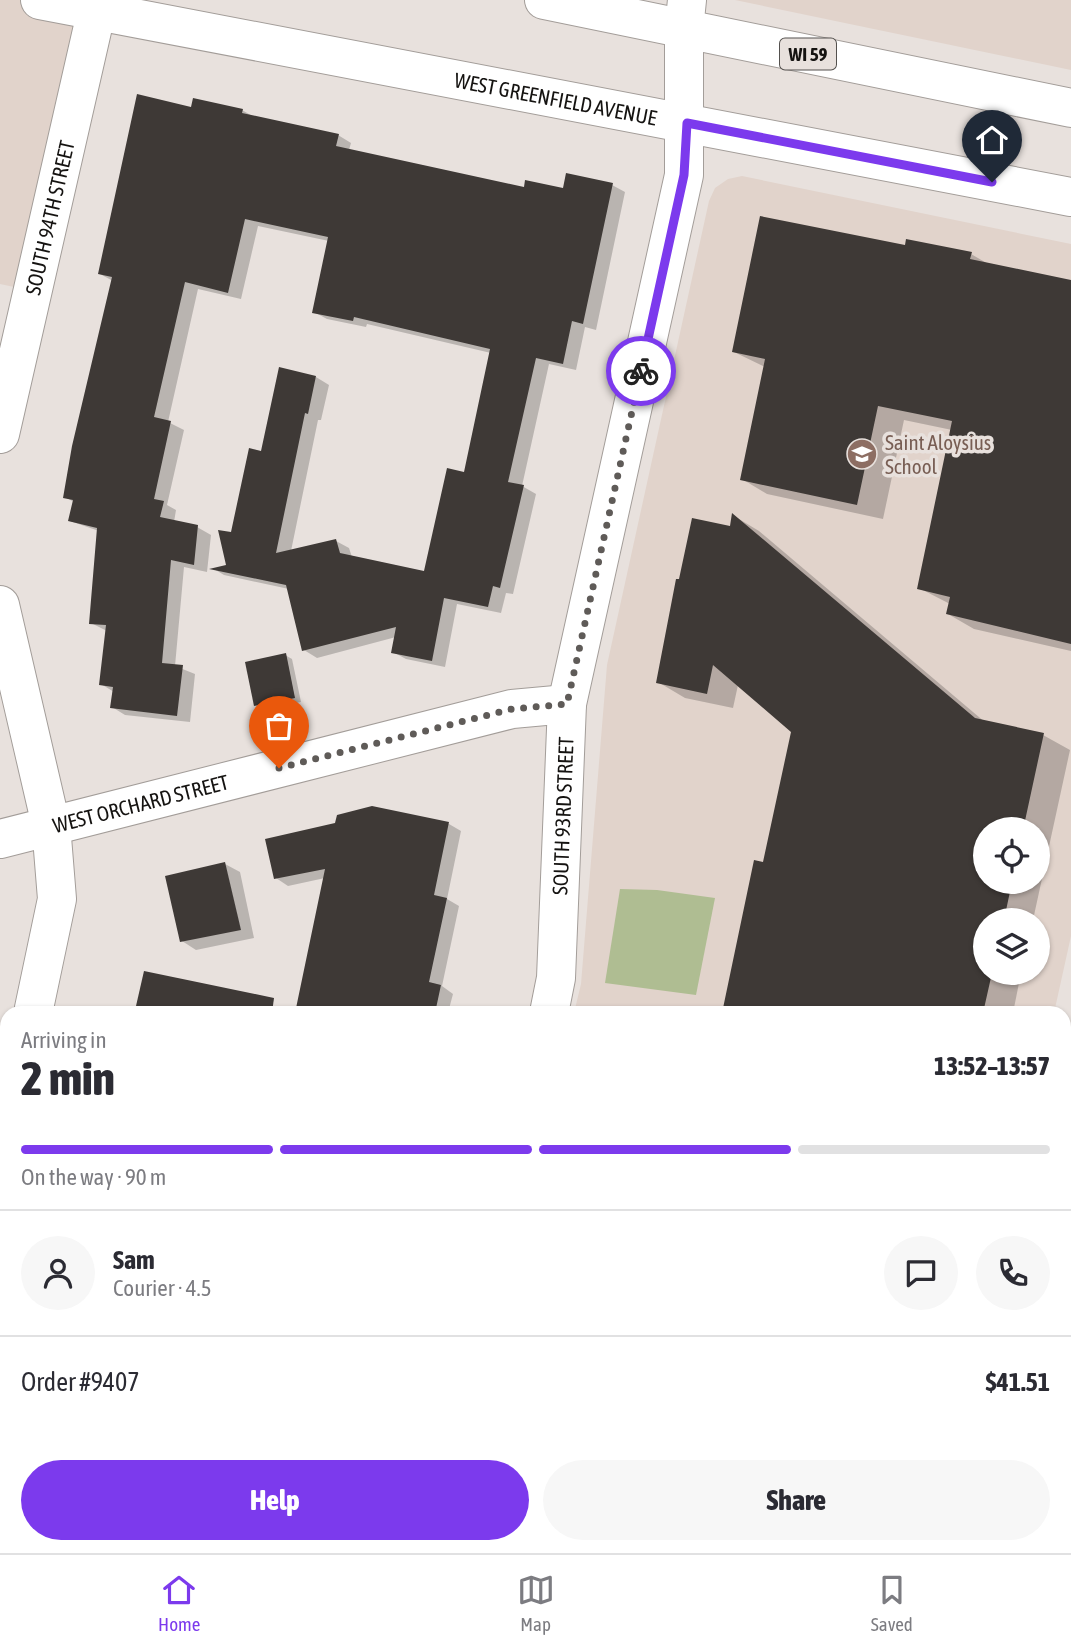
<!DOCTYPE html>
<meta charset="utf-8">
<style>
:root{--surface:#fff;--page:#f7f7f7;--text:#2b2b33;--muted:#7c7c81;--line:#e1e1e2;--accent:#7c3aed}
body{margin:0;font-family:"Asap Condensed",sans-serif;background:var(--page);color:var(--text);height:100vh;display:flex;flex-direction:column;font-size:26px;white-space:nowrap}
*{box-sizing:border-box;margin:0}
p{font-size:23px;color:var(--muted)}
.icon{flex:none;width:38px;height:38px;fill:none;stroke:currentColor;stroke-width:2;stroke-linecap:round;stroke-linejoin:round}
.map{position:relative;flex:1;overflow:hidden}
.sheet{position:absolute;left:0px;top:1006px;width:1071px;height:548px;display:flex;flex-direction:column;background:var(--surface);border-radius:21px 21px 0 0;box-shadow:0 2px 5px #0004}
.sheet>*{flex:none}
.fabs{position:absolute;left:973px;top:817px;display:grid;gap:14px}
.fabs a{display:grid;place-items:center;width:77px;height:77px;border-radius:50%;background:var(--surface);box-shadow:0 2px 5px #0004;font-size:35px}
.pin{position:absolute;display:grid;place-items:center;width:60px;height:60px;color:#fff;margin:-72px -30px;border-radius:50% 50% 50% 0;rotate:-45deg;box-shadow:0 0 7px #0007}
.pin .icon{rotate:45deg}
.courier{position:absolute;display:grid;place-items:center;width:70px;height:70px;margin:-35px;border:5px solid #7c3aed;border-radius:50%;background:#fff;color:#222;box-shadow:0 2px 9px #0007}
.head em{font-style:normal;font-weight:800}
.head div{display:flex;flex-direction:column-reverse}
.head{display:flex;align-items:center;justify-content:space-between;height:119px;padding:0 21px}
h1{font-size:46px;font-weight:800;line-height:52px}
.bar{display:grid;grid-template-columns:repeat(4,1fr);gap:10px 7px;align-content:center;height:84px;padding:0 21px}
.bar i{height:9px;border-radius:5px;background:var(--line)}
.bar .selected{background:var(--accent)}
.bar p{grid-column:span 4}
.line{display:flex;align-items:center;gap:18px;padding:0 21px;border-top:2px solid var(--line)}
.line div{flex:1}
.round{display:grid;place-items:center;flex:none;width:74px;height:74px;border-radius:37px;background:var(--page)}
.primary-button{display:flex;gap:14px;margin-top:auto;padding:14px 21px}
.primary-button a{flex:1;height:80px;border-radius:42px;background:var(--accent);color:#fff;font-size:28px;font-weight:800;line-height:80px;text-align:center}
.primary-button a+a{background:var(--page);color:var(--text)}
.tab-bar{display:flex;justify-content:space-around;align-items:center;height:98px;border-top:2px solid var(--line);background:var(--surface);font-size:19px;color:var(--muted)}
.tab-bar a{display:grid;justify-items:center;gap:4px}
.tab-bar .selected{color:var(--accent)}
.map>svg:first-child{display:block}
</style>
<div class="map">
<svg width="1071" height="1553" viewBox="0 0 1071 1553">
<rect width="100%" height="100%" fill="#e8e1dd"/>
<g fill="#e1d3cb" fill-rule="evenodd">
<path d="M 0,0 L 43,0 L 95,10 L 33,291 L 0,284 Z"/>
<path d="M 735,0 L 1071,0 L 1071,70 Z"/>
<path d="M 742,176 L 1071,244 L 1071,936 L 1054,1013 L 574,1013 L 581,984 L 607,665 L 709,201 L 715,188 L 728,179 ZM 985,830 L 1038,830 L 1038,882 L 985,882 ZM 985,920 L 1038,920 L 1038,973 L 985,973 Z"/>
</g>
<path fill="#afbd92" d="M 620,889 L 657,890 L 715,898 L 696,995 L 605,983 Z"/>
<g fill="#0003" fill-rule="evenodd">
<path d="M 192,109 L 242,110 L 254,117 L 338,135 L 351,143 L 349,150 L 525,189 L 564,190 L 612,185 L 625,192 L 596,330 L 585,327 L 576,370 L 549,364 L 522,486 L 536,494 L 513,594 L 506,593 L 501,613 L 457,604 L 445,667 L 406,659 L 393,652 L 396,637 L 317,658 L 304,650 L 289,589 L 224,575 L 214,569 L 228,566 L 233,534 L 262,453 L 316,377 L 329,385 L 321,420 L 318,420 L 291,551 L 336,541 L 349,548 L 352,557 L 426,573 L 465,474 L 491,353 L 367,324 L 366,327 L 327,319 L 314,312 L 329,241 L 258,226 L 241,299 L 198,289 L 168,422 L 184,430 L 167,505 L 176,510 L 174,522 L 197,527 L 211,535 L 207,572 L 184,567 L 175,666 L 195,674 L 190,722 L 125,715 L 112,707 L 114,692 L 101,684 L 107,631 L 91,623 L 99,531 L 70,521 L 74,502 L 65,497 L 113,281 L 100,274 Z"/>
<path d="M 906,247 L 971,254 L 990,265 L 1071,281 L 1071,651 L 974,629 L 948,614 L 950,604 L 919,588 L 952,430 L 904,420 L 883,519 L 767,494 L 742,479 L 765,367 L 734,352 Z"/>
<path d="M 734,516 L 759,531 L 986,723 L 1043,735 L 1070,750 L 1033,920 L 985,920 L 985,973 L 1021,973 L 1013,1013 L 729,1013 L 724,1011 L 765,864 L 793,731 L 738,685 L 733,708 L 685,698 L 658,682 L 681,581 L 731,528 ZM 985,830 L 1038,830 L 1038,882 L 985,882 Z"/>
<path d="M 285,655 L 292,659 L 301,702 L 263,709 L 256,705 Z"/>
<path d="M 372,808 L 449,824 L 461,831 L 447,899 L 459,906 L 442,986 L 453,994 L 449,1009 L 453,1013 L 296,1013 L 325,878 L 288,886 L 276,878 L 337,825 Z"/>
<path d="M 225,864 L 240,872 L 254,938 L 196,950 L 182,941 Z"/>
<path d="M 146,973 L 267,1003 L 270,1013 L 137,1013 Z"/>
<path d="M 25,1547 L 93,1547 L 92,1553 L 24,1553 Z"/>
<path d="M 126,1547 L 183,1547 L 182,1553 L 156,1553 Z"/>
<path d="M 204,1547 L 336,1547 L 335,1553 L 232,1553 Z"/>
<path d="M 539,1547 L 904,1547 L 903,1553 L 538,1553 Z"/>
</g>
<g fill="#3e3936">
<path d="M 137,94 L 191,107 L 193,98 L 243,109 L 242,113 L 339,134 L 336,146 L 524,187 L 525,180 L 563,188 L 566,173 L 613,183 L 583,324 L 572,321 L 563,364 L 536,358 L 508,482 L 524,485 L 500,588 L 493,586 L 488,607 L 444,598 L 432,661 L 391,653 L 396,627 L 302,651 L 286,585 L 209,569 L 226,565 L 218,530 L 231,532 L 249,448 L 261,451 L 279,367 L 316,376 L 308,414 L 305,413 L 276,553 L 336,539 L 340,553 L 424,571 L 447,468 L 464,472 L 490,349 L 354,317 L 353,321 L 312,313 L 328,237 L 245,219 L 228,293 L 185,282 L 154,417 L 171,421 L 154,499 L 164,501 L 160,517 L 198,525 L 194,565 L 171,560 L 162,663 L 183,665 L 177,716 L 110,708 L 113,687 L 99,685 L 106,625 L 89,624 L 97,528 L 68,521 L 73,500 L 63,498 L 72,446 L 112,277 L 98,274 Z"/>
<path d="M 760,216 L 905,245 L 906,239 L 972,252 L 970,259 L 1071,280 L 1071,644 L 946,614 L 950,597 L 917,589 L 952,421 L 878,406 L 857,505 L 740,480 L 765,359 L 732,352 Z"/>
<path d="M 732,513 L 975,718 L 1044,733 L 1023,830 L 985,830 L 985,882 L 1012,882 L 1004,920 L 985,920 L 985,973 L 992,973 L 983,1013 L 722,1013 L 754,860 L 763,862 L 791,732 L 713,665 L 707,694 L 656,683 L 676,579 L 679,579 L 692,518 L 730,526 Z"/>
<path d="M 286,653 L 295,698 L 254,706 L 245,662 Z"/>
<path d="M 372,806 L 449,822 L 434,895 L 447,898 L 429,982 L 441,985 L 435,1013 L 295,1013 L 325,869 L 274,879 L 265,839 L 335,823 L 337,815 Z"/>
<path d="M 225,862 L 241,930 L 180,942 L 165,876 Z"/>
<path d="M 144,971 L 274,998 L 272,1013 L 172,1013 L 136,1006 Z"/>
</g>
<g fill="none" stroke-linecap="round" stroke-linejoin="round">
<g stroke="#a39d99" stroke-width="40">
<g id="minor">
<path id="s1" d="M 0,434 L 99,0"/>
<path d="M 0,605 L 51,825 L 57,899 L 33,1013"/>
<path id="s2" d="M 0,839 L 512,709 L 567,704"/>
<path id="s3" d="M 549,1013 L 556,978 L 567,704 L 684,175 L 684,29 L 687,0"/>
<path d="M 1064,1153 L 1071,1120"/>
<path d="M 0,1167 L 7,1134"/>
<path d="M 436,1553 L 438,1547"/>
<path d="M 977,1553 L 979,1547"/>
</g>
</g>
<g stroke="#a39d99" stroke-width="40">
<g id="major">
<path id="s4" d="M 40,0 L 1071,197"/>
<path d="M 544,0 L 1071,108"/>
</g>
</g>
<use href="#minor" stroke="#fff" stroke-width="38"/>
<use href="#major" stroke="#fff" stroke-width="38"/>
</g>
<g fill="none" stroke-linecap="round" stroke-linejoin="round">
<path stroke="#5f5b58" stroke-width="7" stroke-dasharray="0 12.6" d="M 279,768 L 512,709 L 567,704 L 641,371"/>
<path stroke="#7c3aed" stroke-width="9" d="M 641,371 L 684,175 L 687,123 L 992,182"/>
</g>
<defs>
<g id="school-disc" transform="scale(1.575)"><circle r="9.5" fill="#8d6e63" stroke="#e8e1dd"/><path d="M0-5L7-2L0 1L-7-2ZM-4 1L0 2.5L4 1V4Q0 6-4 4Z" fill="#fff"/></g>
</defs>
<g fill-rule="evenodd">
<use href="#school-disc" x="862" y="454"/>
</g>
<g text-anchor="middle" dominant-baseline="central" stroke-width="7" stroke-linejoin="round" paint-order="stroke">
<rect fill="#e8e1dd" stroke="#54514e" stroke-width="2" x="780" y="38.5" width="56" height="31" rx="5"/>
<g font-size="19" font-weight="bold" fill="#151311">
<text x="808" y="54">WI 59</text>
</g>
<g font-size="21" fill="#151311" stroke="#e8e1dd">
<text stroke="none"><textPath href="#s4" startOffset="525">WEST GREENFIELD AVENUE</textPath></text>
<text stroke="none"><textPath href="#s1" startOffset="222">SOUTH 94TH STREET</textPath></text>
<text stroke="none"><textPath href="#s2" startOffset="145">WEST ORCHARD STREET</textPath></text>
<text stroke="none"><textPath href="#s3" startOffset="198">SOUTH 93RD STREET</textPath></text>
</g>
<g font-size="21" fill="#785e54" stroke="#e8e1dd" text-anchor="start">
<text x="885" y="442">Saint Aloysius<tspan x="885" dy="24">School</tspan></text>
</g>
</g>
</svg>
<div class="fabs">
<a><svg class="icon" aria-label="locate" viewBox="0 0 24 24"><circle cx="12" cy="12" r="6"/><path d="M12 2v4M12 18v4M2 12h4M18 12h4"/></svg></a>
<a><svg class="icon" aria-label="layers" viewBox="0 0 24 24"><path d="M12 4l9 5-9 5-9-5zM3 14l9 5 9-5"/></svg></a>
</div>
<div class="pin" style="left:279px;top:768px;background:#ea580c"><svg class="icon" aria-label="bag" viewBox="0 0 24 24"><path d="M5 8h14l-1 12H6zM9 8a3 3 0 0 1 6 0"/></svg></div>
<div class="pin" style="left:992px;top:182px;background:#1f2937"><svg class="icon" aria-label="home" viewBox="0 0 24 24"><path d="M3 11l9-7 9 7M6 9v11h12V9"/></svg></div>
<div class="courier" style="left:641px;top:371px"><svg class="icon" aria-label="bike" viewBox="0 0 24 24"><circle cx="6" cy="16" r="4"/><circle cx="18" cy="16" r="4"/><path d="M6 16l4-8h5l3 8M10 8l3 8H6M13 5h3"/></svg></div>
<section class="sheet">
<div class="head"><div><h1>2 min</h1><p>Arriving in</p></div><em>13:52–13:57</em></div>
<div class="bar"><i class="selected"></i><i class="selected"></i><i class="selected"></i><i></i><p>On the way · 90 m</p></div>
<div class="line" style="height:126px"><a class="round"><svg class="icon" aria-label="person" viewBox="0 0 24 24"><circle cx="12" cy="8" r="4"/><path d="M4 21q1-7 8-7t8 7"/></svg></a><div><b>Sam</b><p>Courier · 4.5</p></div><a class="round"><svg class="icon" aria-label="chat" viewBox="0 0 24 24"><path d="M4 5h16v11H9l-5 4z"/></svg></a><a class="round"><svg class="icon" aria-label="phone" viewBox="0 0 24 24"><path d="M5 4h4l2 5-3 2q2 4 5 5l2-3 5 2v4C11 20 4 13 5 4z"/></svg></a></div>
<div class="line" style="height:91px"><div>Order #9407</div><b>$41.51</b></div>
<div class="primary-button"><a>Help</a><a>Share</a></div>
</section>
</div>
<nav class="tab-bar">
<a class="selected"><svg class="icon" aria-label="home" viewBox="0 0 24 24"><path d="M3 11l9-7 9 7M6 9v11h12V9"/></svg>Home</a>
<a><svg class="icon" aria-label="map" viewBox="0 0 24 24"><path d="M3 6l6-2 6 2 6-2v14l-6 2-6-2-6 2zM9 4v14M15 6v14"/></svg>Map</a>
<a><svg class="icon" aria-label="saved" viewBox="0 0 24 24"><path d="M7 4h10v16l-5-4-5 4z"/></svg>Saved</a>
</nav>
